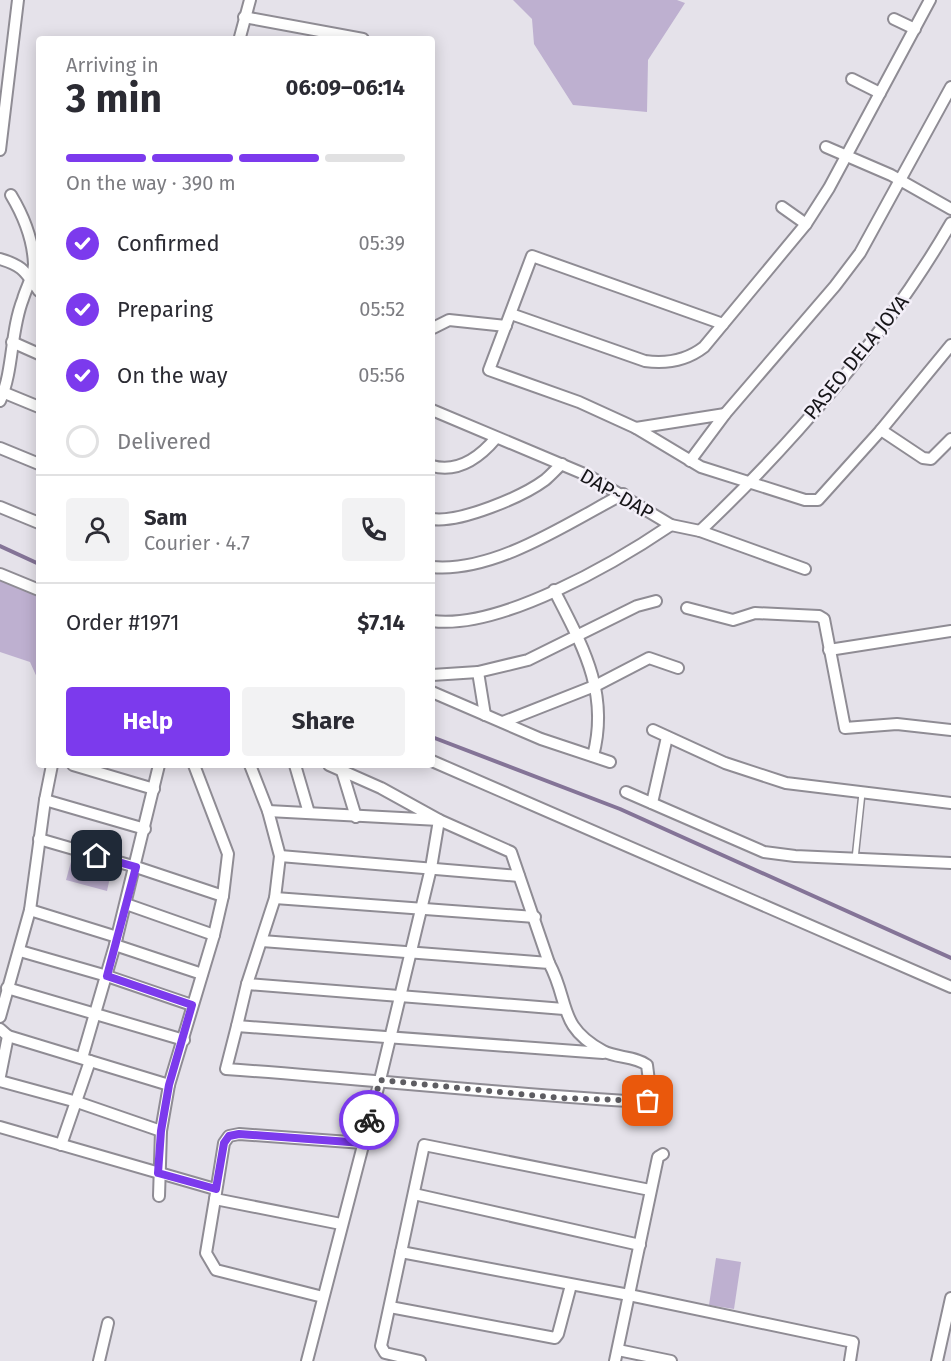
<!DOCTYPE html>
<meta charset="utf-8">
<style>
:root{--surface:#fff;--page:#f2f2f3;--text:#2b2b33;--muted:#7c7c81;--line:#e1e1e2;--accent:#7c3aed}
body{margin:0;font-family:"Fira Sans",sans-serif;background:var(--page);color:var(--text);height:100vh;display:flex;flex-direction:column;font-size:22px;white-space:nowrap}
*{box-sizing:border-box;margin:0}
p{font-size:20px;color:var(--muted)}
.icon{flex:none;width:33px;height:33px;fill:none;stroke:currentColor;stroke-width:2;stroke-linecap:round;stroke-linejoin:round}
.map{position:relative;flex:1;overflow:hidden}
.panel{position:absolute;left:36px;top:36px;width:399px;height:732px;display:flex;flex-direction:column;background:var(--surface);border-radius:6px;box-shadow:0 3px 15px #0003}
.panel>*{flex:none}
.pin{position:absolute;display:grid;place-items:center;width:51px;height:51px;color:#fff;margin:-26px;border-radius:12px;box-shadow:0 3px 9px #0006}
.courier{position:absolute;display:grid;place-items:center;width:60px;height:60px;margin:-30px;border:4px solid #7c3aed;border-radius:50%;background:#fff;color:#222;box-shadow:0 2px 8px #0007}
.overview em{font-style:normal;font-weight:700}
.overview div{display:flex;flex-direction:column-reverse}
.overview{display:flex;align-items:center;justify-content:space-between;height:102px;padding:0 30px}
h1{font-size:39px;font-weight:700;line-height:45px}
.bar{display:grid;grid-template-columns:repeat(4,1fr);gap:9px 6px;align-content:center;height:72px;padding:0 30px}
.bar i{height:8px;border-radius:4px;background:var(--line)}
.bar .on{background:var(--accent)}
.bar p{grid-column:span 4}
.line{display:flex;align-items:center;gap:15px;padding:0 30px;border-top:2px solid var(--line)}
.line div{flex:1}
.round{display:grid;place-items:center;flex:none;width:63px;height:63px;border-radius:6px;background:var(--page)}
ol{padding:0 30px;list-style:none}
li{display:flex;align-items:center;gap:18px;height:66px}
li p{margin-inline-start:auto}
li .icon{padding:6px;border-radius:50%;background:var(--accent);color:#fff;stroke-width:4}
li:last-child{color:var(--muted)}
li i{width:33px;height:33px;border:3px solid var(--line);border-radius:50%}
.cta{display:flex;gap:12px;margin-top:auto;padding:12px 30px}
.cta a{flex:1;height:69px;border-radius:6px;background:var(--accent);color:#fff;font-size:24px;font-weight:700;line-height:69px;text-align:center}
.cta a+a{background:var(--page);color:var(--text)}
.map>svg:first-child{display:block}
</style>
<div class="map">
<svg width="951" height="1361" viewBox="0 0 951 1361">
<rect width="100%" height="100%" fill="#e5e2ea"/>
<g fill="#beb0d0">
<path d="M 513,0 L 677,0 L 685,3 L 648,60 L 647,112 L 573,105 L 534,44 L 532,19 Z"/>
<path d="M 0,573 L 39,589 L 39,682 L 30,662 L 0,652 Z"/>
<path d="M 72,858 L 112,868 L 107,891 L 66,880 Z"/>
<path d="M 716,1258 L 741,1262 L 734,1309 L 709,1305 Z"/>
</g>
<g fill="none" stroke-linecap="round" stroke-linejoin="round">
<g stroke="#847497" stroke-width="4">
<path d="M 0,546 L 39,564"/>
<path d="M 432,737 L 620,809 L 951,958"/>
</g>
<g stroke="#8f8c94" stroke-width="8">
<path id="service" d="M 855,859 L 862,793"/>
</g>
<g stroke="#8f8c94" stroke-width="14">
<g id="minor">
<path d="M 244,17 L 363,39"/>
<path d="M 894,19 L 915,29"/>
<path d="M 240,37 L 250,0"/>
<path d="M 852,79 L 880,93"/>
<path d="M 826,147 L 891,175 L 951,209"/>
<path d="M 0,150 L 18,0"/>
<path d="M 782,207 L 806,224"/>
<path d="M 0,259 C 24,266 25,272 39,291"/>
<path d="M 511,314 L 645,361 C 667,364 686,361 704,347 L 806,224 L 829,188 L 930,0"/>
<path d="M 723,324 L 532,256 L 489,370 L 579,402 L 636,428 L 701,467 L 805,500 L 818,500 L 881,430 L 951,345"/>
<path d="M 433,328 L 449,320 L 506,326"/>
<path d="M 12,342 L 39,354"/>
<path d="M 0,391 L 39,407"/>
<path d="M 0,401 C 14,369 10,332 23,299 C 26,288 34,275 34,264 C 33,240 23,215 11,195"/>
<path d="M 432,410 L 589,476 L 671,525 L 700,531 L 805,569"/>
<path d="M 636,428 L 725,414"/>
<path d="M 881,430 L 923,458 L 931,459 L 951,439"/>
<path d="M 0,448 L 39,464"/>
<path d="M 690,461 L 725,414 L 835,286 L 860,253 L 951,87"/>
<path d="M 432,466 C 458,473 480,457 496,438"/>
<path d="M 0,507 L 39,523"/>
<path d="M 432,519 C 460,523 522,497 545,480 C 551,475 556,469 562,464"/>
<path d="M 700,531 C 793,443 887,334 951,223"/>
<path d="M 432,567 C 495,573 568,523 623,494"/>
<path d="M 0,574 L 39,590"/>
<path d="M 554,590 C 582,645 610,692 593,756"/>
<path d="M 687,608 L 733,620 L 755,613 L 819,616 L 824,619 L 845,728 L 897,724 L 951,730"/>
<path d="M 432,621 C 500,630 615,563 671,525"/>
<path d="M 829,650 L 951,631"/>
<path d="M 478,672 L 485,715"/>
<path d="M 432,675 L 478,672 L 528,660 L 637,606 L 656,601"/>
<path d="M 432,692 L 541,739 L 610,762"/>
<path d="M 503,722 L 597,685 L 649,658 L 678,668"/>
<path d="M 653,730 L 725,763 L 786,783 L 951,803"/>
<path d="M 432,761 L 951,987"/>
<path d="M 73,765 L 154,789"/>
<path d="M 250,765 L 268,811 L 280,856 L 275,898 L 247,984 L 237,1026 L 603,1053"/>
<path d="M 295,765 L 309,813"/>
<path d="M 342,771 L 356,817"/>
<path d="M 626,792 L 764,852 L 795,856 L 951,863"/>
<path d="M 45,800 L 145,829"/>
<path d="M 652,803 L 667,737"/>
<path d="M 268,811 L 439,820 L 381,788 L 329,765"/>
<path d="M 39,839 L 136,867 L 223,896"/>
<path d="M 280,856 L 519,876"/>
<path d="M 275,898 L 535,917"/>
<path d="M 126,904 L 214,935"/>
<path d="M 30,910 L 117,937"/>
<path d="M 115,945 L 202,974"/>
<path d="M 20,951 L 107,976 L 192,1005"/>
<path d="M 247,984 L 564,1009"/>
<path d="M 7,988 L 184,1040"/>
<path d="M 0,1017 L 30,910 L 45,800 L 52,765"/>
<path d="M 237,1026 L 226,1069 C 365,1079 504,1094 643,1102 L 651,1097 L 647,1065 C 635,1056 616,1058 603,1051 C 557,1026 570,1002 549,963 L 262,941"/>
<path d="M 0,1029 L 8,1036 L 0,1076"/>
<path d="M 8,1036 L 169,1085"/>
<path d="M 82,1058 L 115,945 L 159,765"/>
<path d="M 0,1081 L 77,1102 L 161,1131"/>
<path d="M 0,1127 L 215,1189"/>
<path d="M 61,1145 L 90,1061"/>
<path d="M 414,1194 L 640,1245"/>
<path d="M 159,1196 L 161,1131 L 169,1085 L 214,935 L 223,896 L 228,854 L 194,765"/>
<path d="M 215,1199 L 206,1253 L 216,1270 L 323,1297"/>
<path d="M 341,1224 L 215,1199 L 224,1143 L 229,1136 L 239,1134 L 363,1143"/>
<path d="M 401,1252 L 629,1295 L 853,1342 L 850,1361"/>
<path d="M 390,1307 L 555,1338 L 558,1334 L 571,1285"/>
<path d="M 618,1350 L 671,1361"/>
<path d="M 99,1361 L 108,1323"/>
<path d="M 307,1361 L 380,1080 L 431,868 L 439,820 L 511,852 L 549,963"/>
<path d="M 420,1361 L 385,1353 L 381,1346 L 424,1145 L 650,1190"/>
<path d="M 615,1361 L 658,1157 L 663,1154"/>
<path d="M 937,1361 L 951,1298"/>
</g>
</g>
<use href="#service" stroke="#fff" stroke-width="5"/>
<use href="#minor" stroke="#fff" stroke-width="10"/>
</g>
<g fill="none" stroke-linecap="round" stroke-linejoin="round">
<path stroke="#5e5d62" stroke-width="6" stroke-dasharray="0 10.8" d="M 369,1120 L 380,1080 L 560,1098 L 648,1101"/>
<path stroke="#7c3aed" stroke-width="8" d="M 97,856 L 136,867 L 107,976 L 192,1005 L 169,1085 L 161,1131 L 158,1173 L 216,1189 L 224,1143 L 229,1136 L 239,1134 L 363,1143 L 369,1120"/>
</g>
<g text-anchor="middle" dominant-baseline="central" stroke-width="5" stroke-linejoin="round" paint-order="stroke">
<g font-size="20" fill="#161518" stroke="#f3eff8">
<text transform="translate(856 357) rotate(-51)">PASEO DELA JOYA</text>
<text transform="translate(617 494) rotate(30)">DAP~DAP</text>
</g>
</g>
</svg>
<div class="pin" style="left:648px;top:1101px;background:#ea580c"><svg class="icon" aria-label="bag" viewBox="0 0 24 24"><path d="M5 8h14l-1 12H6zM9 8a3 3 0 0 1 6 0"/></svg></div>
<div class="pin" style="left:97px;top:856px;background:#1f2937"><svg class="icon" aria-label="home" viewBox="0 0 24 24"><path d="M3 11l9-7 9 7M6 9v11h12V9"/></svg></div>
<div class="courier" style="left:369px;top:1120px"><svg class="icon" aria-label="bike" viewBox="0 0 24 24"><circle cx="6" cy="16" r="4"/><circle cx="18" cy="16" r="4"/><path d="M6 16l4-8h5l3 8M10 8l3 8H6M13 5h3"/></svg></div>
<section class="panel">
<div class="overview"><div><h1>3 min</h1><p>Arriving in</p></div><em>06:09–06:14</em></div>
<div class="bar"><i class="on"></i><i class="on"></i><i class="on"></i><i></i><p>On the way · 390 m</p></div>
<ol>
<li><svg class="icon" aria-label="check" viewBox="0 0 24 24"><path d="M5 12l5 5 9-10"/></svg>Confirmed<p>05:39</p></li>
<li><svg class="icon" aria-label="check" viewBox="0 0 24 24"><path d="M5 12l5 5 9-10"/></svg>Preparing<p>05:52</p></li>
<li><svg class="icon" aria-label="check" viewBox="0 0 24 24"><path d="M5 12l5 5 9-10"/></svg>On the way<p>05:56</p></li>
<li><i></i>Delivered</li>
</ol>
<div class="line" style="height:108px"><a class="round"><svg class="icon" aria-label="person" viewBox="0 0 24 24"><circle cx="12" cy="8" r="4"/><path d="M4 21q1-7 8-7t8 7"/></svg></a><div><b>Sam</b><p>Courier · 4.7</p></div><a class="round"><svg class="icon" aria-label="phone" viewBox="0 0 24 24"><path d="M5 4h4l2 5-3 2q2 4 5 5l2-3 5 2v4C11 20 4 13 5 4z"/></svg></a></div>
<div class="line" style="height:78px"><div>Order #1971</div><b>$7.14</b></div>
<div class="cta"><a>Help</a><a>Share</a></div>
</section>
</div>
